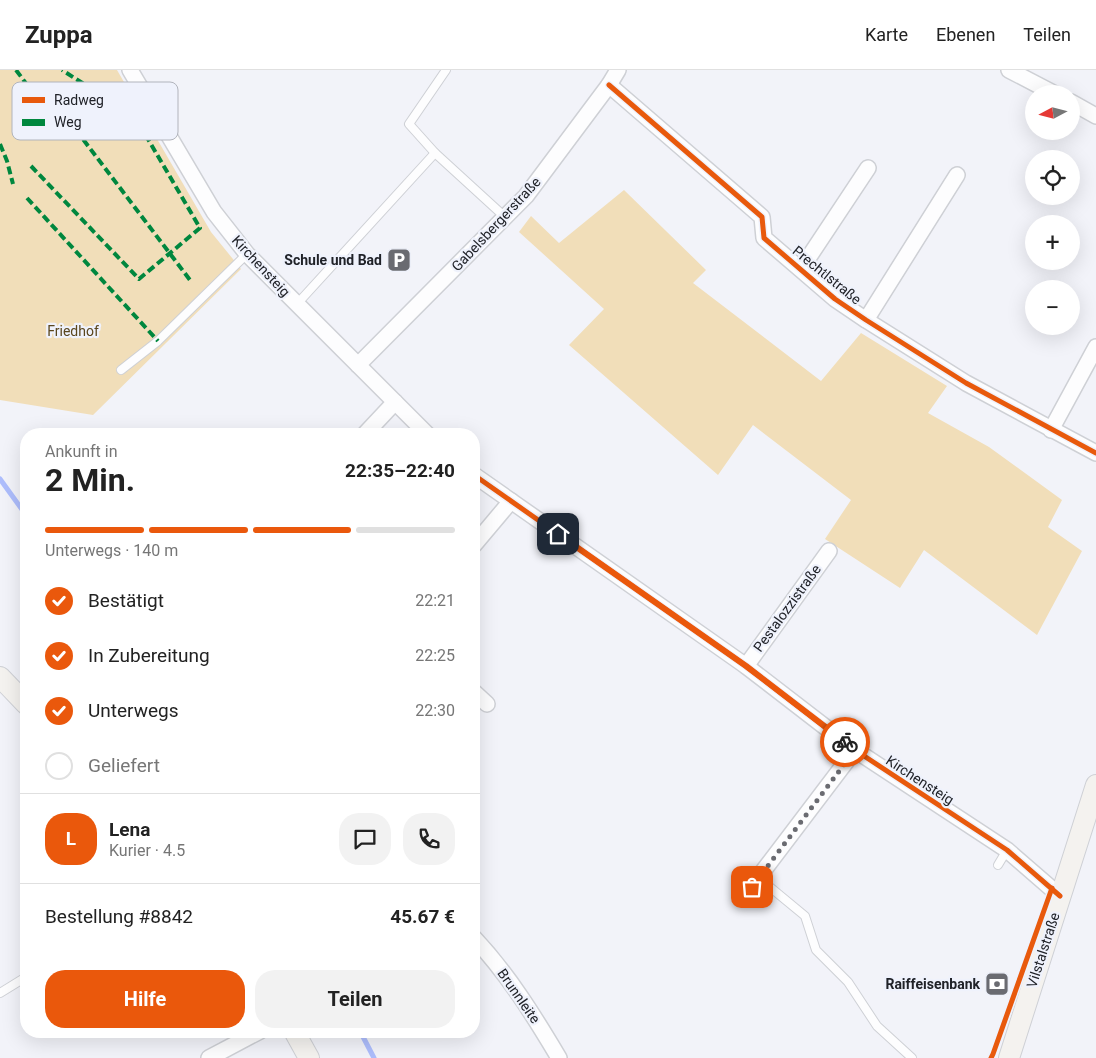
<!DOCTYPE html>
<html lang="de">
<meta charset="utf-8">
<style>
:root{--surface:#fff;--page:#f2f2f2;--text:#222;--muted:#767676;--line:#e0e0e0;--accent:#ea580c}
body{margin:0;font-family:Roboto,sans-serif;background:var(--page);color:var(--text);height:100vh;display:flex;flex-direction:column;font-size:19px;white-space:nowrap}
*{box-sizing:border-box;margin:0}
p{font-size:16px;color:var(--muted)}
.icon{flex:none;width:28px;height:28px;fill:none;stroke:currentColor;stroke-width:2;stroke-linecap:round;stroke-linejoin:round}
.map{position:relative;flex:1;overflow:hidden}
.panel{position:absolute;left:20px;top:358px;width:460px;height:610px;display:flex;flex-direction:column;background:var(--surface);border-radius:20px;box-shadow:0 5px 20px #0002}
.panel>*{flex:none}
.needle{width:32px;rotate:263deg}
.buttons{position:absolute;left:1025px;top:15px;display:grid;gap:10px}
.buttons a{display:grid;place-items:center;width:55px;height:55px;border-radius:50%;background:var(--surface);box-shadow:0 5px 20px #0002;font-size:25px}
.pin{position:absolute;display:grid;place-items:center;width:42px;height:42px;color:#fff;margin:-21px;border-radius:10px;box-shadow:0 2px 8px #0006}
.courier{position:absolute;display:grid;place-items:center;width:50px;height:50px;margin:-25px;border:4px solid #ea580c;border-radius:50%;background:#fff;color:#222;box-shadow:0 1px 6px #0007}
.summary em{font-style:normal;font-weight:700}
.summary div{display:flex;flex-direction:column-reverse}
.summary{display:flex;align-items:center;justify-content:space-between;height:85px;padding:0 25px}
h1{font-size:32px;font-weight:700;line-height:38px}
.bar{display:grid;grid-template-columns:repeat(4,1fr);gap:8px 5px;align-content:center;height:60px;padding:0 25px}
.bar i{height:6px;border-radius:4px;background:var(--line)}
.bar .current{background:var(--accent)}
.bar p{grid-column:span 4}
.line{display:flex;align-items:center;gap:12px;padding:0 25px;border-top:1px solid var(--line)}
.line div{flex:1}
.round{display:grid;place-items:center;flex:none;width:52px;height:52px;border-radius:20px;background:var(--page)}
ol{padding:0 25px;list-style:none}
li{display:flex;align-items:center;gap:15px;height:55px}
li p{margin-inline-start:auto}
li .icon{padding:5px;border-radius:50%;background:var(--accent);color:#fff;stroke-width:4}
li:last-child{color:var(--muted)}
li i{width:28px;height:28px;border:2px solid var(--line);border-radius:50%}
.button{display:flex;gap:10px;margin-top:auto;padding:10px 25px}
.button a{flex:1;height:58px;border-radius:20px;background:var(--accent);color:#fff;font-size:20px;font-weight:700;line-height:58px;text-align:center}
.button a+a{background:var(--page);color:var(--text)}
header{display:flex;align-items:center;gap:30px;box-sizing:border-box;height:70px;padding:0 25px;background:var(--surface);border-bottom:1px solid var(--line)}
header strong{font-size:24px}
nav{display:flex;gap:28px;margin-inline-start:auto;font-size:18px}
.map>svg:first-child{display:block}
</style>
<header>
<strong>Zuppa</strong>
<nav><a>Karte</a><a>Ebenen</a><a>Teilen</a></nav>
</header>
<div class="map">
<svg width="1096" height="988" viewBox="0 0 1096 988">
<rect width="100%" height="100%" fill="#f2f3f9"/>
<g fill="#f1deb9">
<path d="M 0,0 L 117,0 L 211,162 L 241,199 L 93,345 L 0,330 Z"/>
<path d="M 624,120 L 706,200 L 693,213 L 821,311 L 861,263 L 947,316 L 928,343 L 989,377 L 1062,430 L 1048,457 L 1082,481 L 1037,565 L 924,480 L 900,518 L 825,469 L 851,430 L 753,355 L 718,405 L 569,275 L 604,239 L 519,162 L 531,146 L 559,173 Z"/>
</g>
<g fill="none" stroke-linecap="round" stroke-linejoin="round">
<g stroke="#adbdfc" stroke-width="5">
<path d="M 0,409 L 26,445"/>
<path d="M 360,961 L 374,988"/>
</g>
<g stroke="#ced0d5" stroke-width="10">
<g id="lane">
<path d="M 435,83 L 409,54 L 446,0"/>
<path d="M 297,234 L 435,83 L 505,147"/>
<path d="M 121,300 L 158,271 L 247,184"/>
<path d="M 998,795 L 1007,780"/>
<path d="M 759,808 L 805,846 L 816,880 L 848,912 L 877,956 L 912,988"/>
<path d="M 0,923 L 26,907"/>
</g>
</g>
<g stroke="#ced0d5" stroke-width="18">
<g id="street">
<path d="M 130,0 L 214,142 L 247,184 L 427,364"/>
<path d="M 1009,0 L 1055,24"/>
<path d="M 609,15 L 762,147 L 764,168 L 835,229 L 866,250 L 966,313 L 1096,383"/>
<path d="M 1071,32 L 1096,46"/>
<path d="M 801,199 L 868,98"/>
<path d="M 866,250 L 957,105"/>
<path d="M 358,295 L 526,126 L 609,15 L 618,0"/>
<path d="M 1051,360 L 1096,277"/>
<path d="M 365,364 L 395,332"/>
<path d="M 474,405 L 746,596 L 855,680 L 1007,780 L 1060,826"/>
<path d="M 474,475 L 511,431"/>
<path d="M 746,596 L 829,481"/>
<path d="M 474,622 L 487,634"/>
<path d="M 745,825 L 855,680"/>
<path d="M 474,868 C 508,904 534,946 559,988"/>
<path d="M 209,988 L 260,961"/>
</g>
</g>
<g stroke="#ced0d5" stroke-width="22">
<g id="secondary">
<path d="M 0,607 L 26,634"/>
<path d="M 294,961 L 309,988"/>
<path d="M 1009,988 L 1096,715"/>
</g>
</g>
<use href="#lane" stroke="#fdfdfe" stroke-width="8"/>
<use href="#street" stroke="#fdfdfe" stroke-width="15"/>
<use href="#secondary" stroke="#f4f2ef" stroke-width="20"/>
<g stroke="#00873e" stroke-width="4" stroke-dasharray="8 4" stroke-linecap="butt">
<path d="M 16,0 L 66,67"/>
<path d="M 76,60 L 190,210"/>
<path d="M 0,74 L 7,91 L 13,114"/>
<path d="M 31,96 L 139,209 L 200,158 L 121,23 L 102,22 L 87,16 L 62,0"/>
<path d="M 27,128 L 158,271"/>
</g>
<g stroke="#eff2fc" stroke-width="8">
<g id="cycleway">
<path d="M 609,15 L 762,147 L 764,168 L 835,229 L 866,250 L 966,313 L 1096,383"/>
<path d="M 474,405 L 746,596 L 855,680 L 1007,780 L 1060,826"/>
<path d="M 991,988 L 993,984 L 1052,818"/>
</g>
</g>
<use href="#cycleway" stroke="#e8590c" stroke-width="5"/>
</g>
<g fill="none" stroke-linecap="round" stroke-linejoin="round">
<path stroke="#6a6b71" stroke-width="5" stroke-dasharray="0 9" d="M 752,817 L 855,680 L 845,672"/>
<path stroke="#ea580c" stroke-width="6" d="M 558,464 L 746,596 L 845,672"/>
</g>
<defs>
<g id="parking-square" transform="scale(1.25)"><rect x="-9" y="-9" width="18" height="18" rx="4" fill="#6a6b71" stroke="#eff2fc"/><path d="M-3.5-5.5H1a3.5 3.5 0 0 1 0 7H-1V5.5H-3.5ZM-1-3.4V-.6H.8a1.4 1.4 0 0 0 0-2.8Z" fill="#fff"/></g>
<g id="bank-square" transform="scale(1.25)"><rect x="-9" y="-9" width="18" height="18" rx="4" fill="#6a6b71" stroke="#eff2fc"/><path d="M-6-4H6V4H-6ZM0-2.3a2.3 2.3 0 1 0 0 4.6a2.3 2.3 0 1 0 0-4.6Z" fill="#fff"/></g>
</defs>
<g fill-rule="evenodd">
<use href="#parking-square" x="399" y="190"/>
<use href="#bank-square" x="997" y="914"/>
</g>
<g text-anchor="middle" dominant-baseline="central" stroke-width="4.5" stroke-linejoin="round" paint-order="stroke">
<g font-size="14" fill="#202228" stroke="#eff2fc">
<text transform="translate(496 154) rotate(-47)">Gabelsbergerstraße</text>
<text transform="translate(261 196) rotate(47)">Kirchensteig</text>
<text transform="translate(827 205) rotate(39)">Prechtlstraße</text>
<text transform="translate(787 538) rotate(-54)">Pestalozzistraße</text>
<text transform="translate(920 710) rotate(33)">Kirchensteig</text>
<text transform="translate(1043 880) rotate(-72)">Vilstalstraße</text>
<text transform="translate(519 926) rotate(55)">Brunnleite</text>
</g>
<g font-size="14" font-weight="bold" fill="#202228" stroke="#eff2fc" text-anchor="end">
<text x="382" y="190">Schule und Bad</text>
<text x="980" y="914">Raiffeisenbank</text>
</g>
<g font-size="14" fill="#5a461d" stroke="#eff2fc">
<text x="73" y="261">Friedhof</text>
</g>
</g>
<rect x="12" y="12" width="166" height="58" rx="8" fill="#eff2fc" stroke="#b1b4bc" stroke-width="1"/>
<rect x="22" y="27" width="23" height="6" fill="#e8590c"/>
<rect x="22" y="49" width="23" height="7" fill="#00873e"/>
<g font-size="14" fill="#202228">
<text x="54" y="35">Radweg</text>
<text x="54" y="57">Weg</text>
</g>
</svg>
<div class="buttons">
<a><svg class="needle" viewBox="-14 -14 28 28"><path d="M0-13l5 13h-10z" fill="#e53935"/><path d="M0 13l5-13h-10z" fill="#767676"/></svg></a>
<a><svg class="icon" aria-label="locate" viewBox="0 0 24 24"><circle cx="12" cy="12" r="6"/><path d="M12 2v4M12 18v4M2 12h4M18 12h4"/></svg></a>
<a>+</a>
<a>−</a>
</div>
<div class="pin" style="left:752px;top:817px;background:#ea580c"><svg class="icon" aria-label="bag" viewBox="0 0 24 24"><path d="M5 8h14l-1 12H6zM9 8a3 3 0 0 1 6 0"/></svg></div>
<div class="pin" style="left:558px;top:464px;background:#1f2937"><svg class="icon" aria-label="home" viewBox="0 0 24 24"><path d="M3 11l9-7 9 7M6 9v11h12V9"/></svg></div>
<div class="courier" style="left:845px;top:672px"><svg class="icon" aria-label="bike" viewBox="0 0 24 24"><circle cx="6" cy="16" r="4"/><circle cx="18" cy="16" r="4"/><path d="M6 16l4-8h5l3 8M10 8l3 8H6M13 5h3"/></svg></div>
<section class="panel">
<div class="summary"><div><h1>2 Min.</h1><p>Ankunft in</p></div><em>22:35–22:40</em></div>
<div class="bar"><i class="current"></i><i class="current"></i><i class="current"></i><i></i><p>Unterwegs · 140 m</p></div>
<ol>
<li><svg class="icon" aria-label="check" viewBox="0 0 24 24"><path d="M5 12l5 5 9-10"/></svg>Bestätigt<p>22:21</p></li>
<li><svg class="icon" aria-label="check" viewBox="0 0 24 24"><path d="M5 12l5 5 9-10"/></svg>In Zubereitung<p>22:25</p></li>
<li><svg class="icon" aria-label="check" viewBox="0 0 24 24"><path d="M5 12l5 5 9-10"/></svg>Unterwegs<p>22:30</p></li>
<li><i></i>Geliefert</li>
</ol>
<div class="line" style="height:90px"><b class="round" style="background:var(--accent);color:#fff">L</b><div><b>Lena</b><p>Kurier · 4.5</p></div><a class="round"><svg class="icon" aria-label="chat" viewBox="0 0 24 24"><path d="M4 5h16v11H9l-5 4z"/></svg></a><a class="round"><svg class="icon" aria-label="phone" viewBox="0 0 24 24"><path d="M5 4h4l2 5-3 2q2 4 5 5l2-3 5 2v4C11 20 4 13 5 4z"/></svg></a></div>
<div class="line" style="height:65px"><div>Bestellung #8842</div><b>45.67 €</b></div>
<div class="button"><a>Hilfe</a><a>Teilen</a></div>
</section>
</div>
